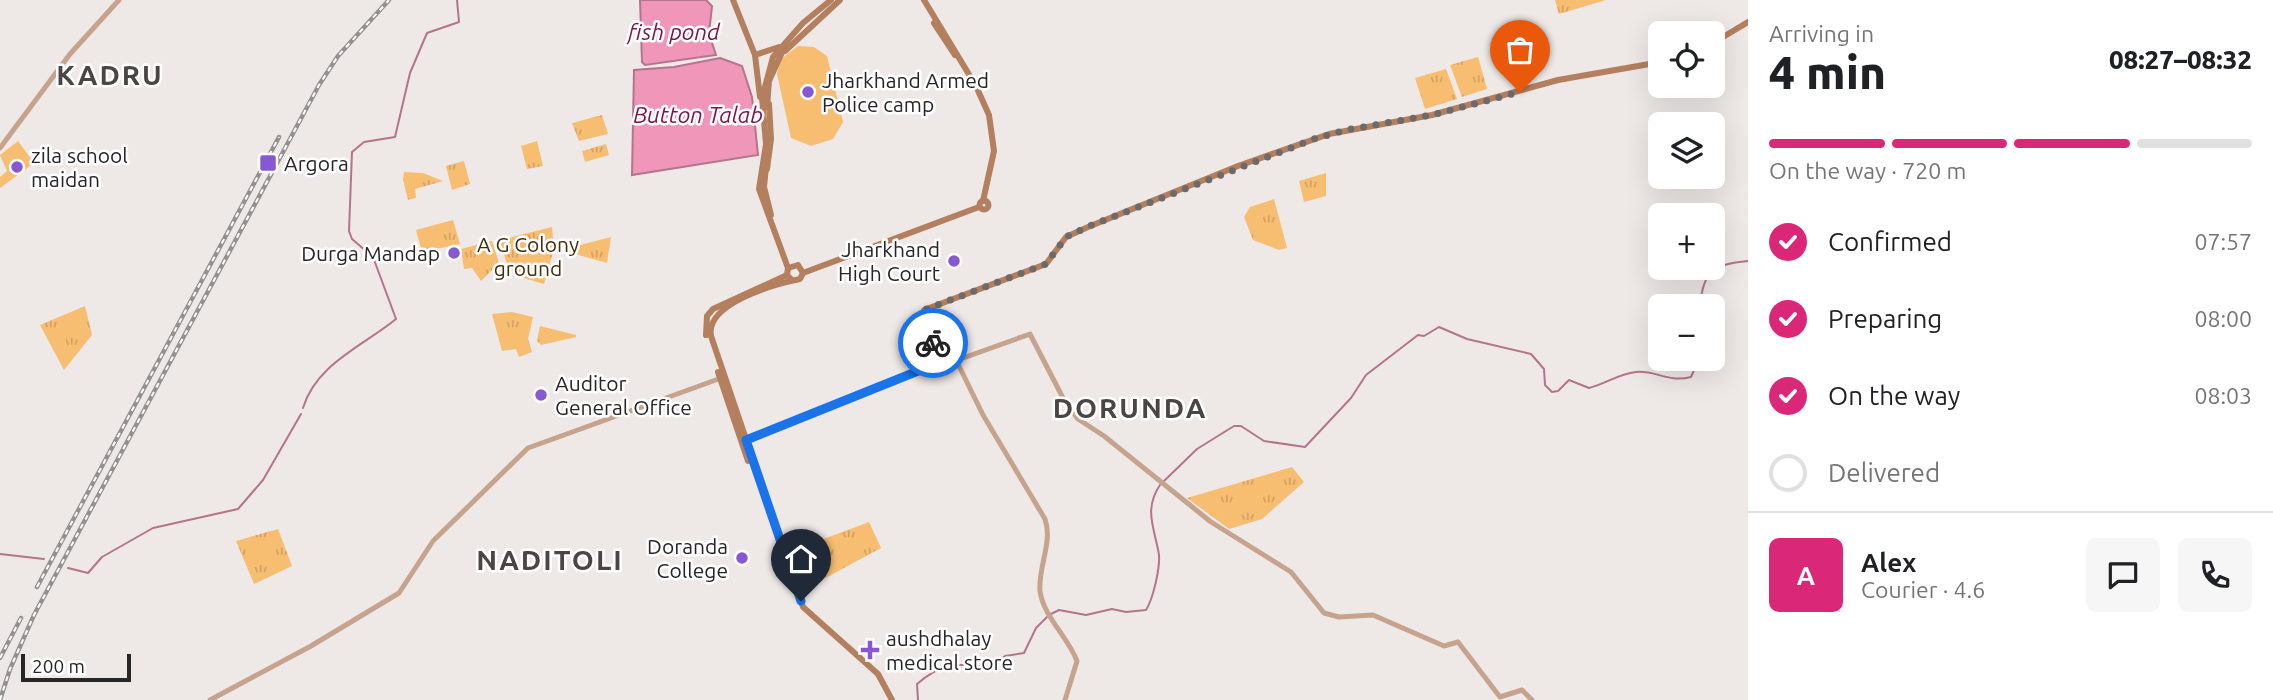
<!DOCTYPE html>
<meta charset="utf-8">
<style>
:root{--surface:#fff;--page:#f6f6f6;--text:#202124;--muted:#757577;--line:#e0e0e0;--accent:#db2777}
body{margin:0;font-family:Ubuntu,sans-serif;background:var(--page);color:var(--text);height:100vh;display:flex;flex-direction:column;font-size:26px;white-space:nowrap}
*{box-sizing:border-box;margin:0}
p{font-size:23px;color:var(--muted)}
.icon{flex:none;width:38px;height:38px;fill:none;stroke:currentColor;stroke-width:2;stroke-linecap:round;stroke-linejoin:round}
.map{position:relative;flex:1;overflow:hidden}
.details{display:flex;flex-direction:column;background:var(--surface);width:525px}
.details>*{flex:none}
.buttons{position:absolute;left:1648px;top:21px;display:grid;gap:14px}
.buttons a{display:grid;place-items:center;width:77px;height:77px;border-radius:10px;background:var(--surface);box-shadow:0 7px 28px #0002;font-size:35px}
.scale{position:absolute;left:21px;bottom:18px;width:110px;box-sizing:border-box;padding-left:7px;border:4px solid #272525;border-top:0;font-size:19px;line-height:24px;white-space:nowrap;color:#272525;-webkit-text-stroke:5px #fff;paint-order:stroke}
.pin{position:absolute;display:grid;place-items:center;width:60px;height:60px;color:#fff;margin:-72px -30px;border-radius:50% 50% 50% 0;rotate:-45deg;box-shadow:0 0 7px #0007}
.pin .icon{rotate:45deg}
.courier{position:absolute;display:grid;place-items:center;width:70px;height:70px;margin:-35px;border:5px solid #1a73e8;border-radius:50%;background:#fff;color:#222;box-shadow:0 2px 9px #0007}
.summary em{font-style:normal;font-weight:800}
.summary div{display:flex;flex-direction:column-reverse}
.summary{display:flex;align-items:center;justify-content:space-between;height:119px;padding:0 21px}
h1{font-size:46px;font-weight:800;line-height:52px}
.bar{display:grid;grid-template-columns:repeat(4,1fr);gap:10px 7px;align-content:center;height:84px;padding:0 21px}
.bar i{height:9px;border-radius:5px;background:var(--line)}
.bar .active{background:var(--accent)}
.bar p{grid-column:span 4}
.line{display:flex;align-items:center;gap:18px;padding:0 21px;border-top:2px solid var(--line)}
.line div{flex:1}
.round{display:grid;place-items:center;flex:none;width:74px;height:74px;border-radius:10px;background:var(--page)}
ol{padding:0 21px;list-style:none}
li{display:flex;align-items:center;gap:21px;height:77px}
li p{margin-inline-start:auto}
li .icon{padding:7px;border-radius:50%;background:var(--accent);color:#fff;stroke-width:4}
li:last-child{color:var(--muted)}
li i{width:38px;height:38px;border:4px solid var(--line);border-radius:50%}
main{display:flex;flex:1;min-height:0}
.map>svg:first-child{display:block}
</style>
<main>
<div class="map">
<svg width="1748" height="700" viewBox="0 0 1748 700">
<defs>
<pattern id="grass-tufts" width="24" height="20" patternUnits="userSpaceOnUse" patternTransform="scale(1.75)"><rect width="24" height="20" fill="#f7bd71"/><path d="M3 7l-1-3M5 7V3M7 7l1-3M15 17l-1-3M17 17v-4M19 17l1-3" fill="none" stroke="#d4a262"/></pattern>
</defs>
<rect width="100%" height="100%" fill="#eee9e7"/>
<g fill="url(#grass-tufts)">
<path d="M 1555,0 L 1606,0 L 1559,14 Z"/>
<path d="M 1478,57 L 1487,89 L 1462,97 L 1450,65 Z"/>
<path d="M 1446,69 L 1457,99 L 1425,109 L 1415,78 Z"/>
<path d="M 602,115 L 608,134 L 579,141 L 572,123 Z"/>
<path d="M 537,141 L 543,166 L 527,169 L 521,146 Z"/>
<path d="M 606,144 L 609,155 L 585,162 L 582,151 Z"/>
<path d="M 464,161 L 470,184 L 452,190 L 446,166 Z"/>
<path d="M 404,172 L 423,173 L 443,181 L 415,189 L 416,198 L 408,200 L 403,180 Z"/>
<path d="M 1326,173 L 1326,196 L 1304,202 L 1299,181 Z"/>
<path d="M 1274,199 L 1287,248 L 1279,250 L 1253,240 L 1244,217 L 1250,207 Z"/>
<path d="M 453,220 L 460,244 L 422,252 L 416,230 Z"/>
<path d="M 552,227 L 554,249 L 544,284 C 509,274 509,275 500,240 Z"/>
<path d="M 611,237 L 607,263 L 561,250 Z"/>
<path d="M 492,241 L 499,263 L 481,281 L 472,268 L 464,269 L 461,249 Z"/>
<path d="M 85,306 L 92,335 L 64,370 L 40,325 Z"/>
<path d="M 512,312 L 533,317 L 528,339 L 532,352 L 519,357 L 516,349 L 502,351 L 492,314 Z"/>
<path d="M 540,326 L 576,335 L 576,337 L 541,345 L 537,341 Z"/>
<path d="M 1292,467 L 1304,482 L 1262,519 L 1229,529 L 1187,498 Z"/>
<path d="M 869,522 L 881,548 L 805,589 L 789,552 Z"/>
<path d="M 278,529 L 292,566 L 254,584 L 236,541 Z"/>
</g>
<g fill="#f7bd71">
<path d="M 798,46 L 814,47 L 827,56 L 843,122 L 833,139 L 811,146 L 791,138 L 777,74 L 781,59 Z"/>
<path d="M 18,141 L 34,163 L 0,188 L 0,177 L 7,171 L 0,155 Z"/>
</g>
<g fill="#f096b8" stroke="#b4748c" stroke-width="2">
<path d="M 640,0 L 706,0 L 712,6 L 709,34 L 716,55 L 645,65 L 642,62 Z"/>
<path d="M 720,58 L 742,66 L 752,97 L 758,155 L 632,175 L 634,70 L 674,67 Z"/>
</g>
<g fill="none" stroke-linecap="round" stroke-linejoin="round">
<g stroke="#b4748c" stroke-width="2">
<path d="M 1700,306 C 1703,271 1713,264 1748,261"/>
<path d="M 303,408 C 316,364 363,346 396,319 L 373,257 L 352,239 L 349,231 L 352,152 L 364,142 L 395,137 L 410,73 L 427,33 L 459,22 L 457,0"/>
<path d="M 1164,481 L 1197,449 L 1234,426 L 1241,426 L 1264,441 L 1305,447 L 1351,398 L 1366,375 L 1418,335 L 1424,336 L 1439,327 L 1467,339 L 1531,354 L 1544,369 L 1545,385 L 1552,392 L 1558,391 L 1569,380 L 1589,388 C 1605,384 1618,374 1636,372 C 1656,370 1668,383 1691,377 L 1699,359"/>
<path d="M 0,554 L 44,559"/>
<path d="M 68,568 L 88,573 L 102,557 L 153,528 L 238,509 L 263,480 L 301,414"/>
<path d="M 1051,614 L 1059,610 L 1086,615 L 1112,609 L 1126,612 L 1146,610 C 1153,599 1160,569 1159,555 C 1155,529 1143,510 1160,485"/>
<path d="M 918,700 L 917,684 C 946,659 959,665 992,667 L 1005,656 L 1024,653 L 1036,628 L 1047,617"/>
</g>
<g stroke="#c6a38d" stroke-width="5">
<path d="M 0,148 L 70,54 L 119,0"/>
<path d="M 939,362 L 952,362 L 1030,334 L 1064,400 L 1078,419 L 1104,436 L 1211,522 L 1291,572 L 1324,613 L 1339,617 L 1373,615 L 1444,646 L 1458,642 L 1500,697 L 1522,690 L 1532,700"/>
<path d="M 952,362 L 959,366 L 983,415 L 1045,519 C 1053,542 1038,567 1040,591 C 1043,616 1068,637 1077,661 L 1065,700"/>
<path d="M 210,700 L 311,646 L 399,593 L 433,541 L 528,448 L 724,377"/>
</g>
<g stroke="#b37f5e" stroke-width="6">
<path d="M 733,0 L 755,55 L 760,97"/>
<path d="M 924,0 L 976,86 L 989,115 L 994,151 L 983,201"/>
<path d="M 934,23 L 955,55"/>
<path d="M 1713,43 L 1748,22"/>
<path d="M 785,51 L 840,0"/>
<path d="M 755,55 L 779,47"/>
<path d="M 767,107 L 769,81 L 784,48"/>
<path d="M 766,167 L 764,187 L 771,215"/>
<path d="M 767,169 L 771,139 L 769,104"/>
<circle cx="984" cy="205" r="4.5"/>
<path d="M 788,268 L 759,189 L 766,144 L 762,98 L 773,57 L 803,23 L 831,0"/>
<path d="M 803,273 L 979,207"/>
<path d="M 792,280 L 787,275 L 788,268 L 798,265 L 803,273 L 800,279 C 774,284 705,304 711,336 L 803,607 L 878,674 L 892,700"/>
<path d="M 706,335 L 707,316 L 713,309 L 787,275"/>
<path d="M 718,372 L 748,461"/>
<path d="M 746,440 L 938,363 L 940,358 L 923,316 L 924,310 L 1046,264 L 1066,237 L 1088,227 L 1238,166 L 1329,134 L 1432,115 L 1558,80 L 1661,62"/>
</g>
<g stroke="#94908f" stroke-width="4.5">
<g id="rail">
<path d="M 37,587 L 279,137"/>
<path d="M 0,658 L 21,618"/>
<path d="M 0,700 L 10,669 L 34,615 L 319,85 L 338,56 L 389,0"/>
</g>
</g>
<use href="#rail" stroke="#fff" stroke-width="2" stroke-dasharray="5" stroke-linecap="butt"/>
</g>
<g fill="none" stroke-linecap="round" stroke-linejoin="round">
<path stroke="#6d6a69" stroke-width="7" stroke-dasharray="0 12.6" d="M 933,343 L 923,316 L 924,310 L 1046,264 L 1066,237 L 1087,227 L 1314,139 L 1346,130 L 1432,115 L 1520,92"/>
<path stroke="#1a73e8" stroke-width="9" d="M 801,601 L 746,440 L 938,363 L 933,343"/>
</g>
<g fill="#8758d1" stroke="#fff" stroke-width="2.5">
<circle cx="808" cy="92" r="7"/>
<rect x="259" y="154" width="18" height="18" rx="3.5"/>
<circle cx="17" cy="167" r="7"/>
<circle cx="454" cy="253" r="7"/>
<circle cx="954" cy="261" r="7"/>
<circle cx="541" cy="395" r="7"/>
<circle cx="742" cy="558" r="7"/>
<path d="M866.5 639.5h7v7h7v7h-7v7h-7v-7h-7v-7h7z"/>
</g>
<g text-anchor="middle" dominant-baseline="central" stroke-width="5" stroke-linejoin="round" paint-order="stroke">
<g font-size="21" fill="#272525" stroke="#fff" text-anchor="start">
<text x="822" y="80">Jharkhand Armed<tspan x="822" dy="24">Police camp</tspan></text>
<text x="31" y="155">zila school<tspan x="31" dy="24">maidan</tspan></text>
<text x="284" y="163">Argora</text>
<text x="940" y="249" text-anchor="end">Jharkhand<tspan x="940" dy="24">High Court</tspan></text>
<text x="440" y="253" text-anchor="end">Durga Mandap</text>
<text x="555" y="383">Auditor<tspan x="555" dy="24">General Office</tspan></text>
<text x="728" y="546" text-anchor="end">Doranda<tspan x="728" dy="24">College</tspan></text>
<text x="886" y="638">aushdhalay<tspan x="886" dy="24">medical store</tspan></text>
</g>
<g font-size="21" fill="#452d0b" stroke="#fff">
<text x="528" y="244">A G Colony<tspan x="528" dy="24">ground</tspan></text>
</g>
<g font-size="23" font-style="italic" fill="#7e144a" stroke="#fff">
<text x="674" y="31">fish pond</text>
<text x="698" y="114">Button Talab</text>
</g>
<g font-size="28" font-weight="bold" letter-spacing="2" fill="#4a4645" stroke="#fff">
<text x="110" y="74">KADRU</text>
<text x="1130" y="407">DORUNDA</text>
<text x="550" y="559">NADITOLI</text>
</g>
</g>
</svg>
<div class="buttons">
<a><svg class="icon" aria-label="locate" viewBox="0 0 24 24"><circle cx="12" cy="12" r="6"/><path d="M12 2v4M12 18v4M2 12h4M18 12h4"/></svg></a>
<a><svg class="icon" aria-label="layers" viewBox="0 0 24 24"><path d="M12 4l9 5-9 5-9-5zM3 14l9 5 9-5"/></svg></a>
<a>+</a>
<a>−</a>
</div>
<div class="scale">200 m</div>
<div class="pin" style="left:1520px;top:92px;background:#ea580c"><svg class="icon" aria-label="bag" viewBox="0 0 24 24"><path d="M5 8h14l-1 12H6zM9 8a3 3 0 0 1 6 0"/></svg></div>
<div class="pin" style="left:801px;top:601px;background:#1f2937"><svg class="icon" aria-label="home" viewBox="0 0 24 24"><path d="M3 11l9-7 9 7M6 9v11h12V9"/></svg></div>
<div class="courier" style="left:933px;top:343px"><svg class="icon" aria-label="bike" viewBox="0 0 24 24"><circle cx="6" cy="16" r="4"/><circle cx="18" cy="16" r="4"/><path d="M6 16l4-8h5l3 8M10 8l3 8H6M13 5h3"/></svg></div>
</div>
<section class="details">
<div class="summary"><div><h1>4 min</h1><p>Arriving in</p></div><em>08:27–08:32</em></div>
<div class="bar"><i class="active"></i><i class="active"></i><i class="active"></i><i></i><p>On the way · 720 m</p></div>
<ol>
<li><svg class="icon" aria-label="check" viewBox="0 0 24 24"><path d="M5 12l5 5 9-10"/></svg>Confirmed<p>07:57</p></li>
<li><svg class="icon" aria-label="check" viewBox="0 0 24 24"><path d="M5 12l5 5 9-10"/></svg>Preparing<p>08:00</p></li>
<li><svg class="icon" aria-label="check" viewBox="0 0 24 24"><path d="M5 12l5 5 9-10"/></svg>On the way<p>08:03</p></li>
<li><i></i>Delivered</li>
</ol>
<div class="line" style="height:126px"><b class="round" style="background:var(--accent);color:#fff">A</b><div><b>Alex</b><p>Courier · 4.6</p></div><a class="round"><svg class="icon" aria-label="chat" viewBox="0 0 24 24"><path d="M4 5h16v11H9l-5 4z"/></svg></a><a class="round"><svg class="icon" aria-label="phone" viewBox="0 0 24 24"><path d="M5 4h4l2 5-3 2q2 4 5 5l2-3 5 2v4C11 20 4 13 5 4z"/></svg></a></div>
</section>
</main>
